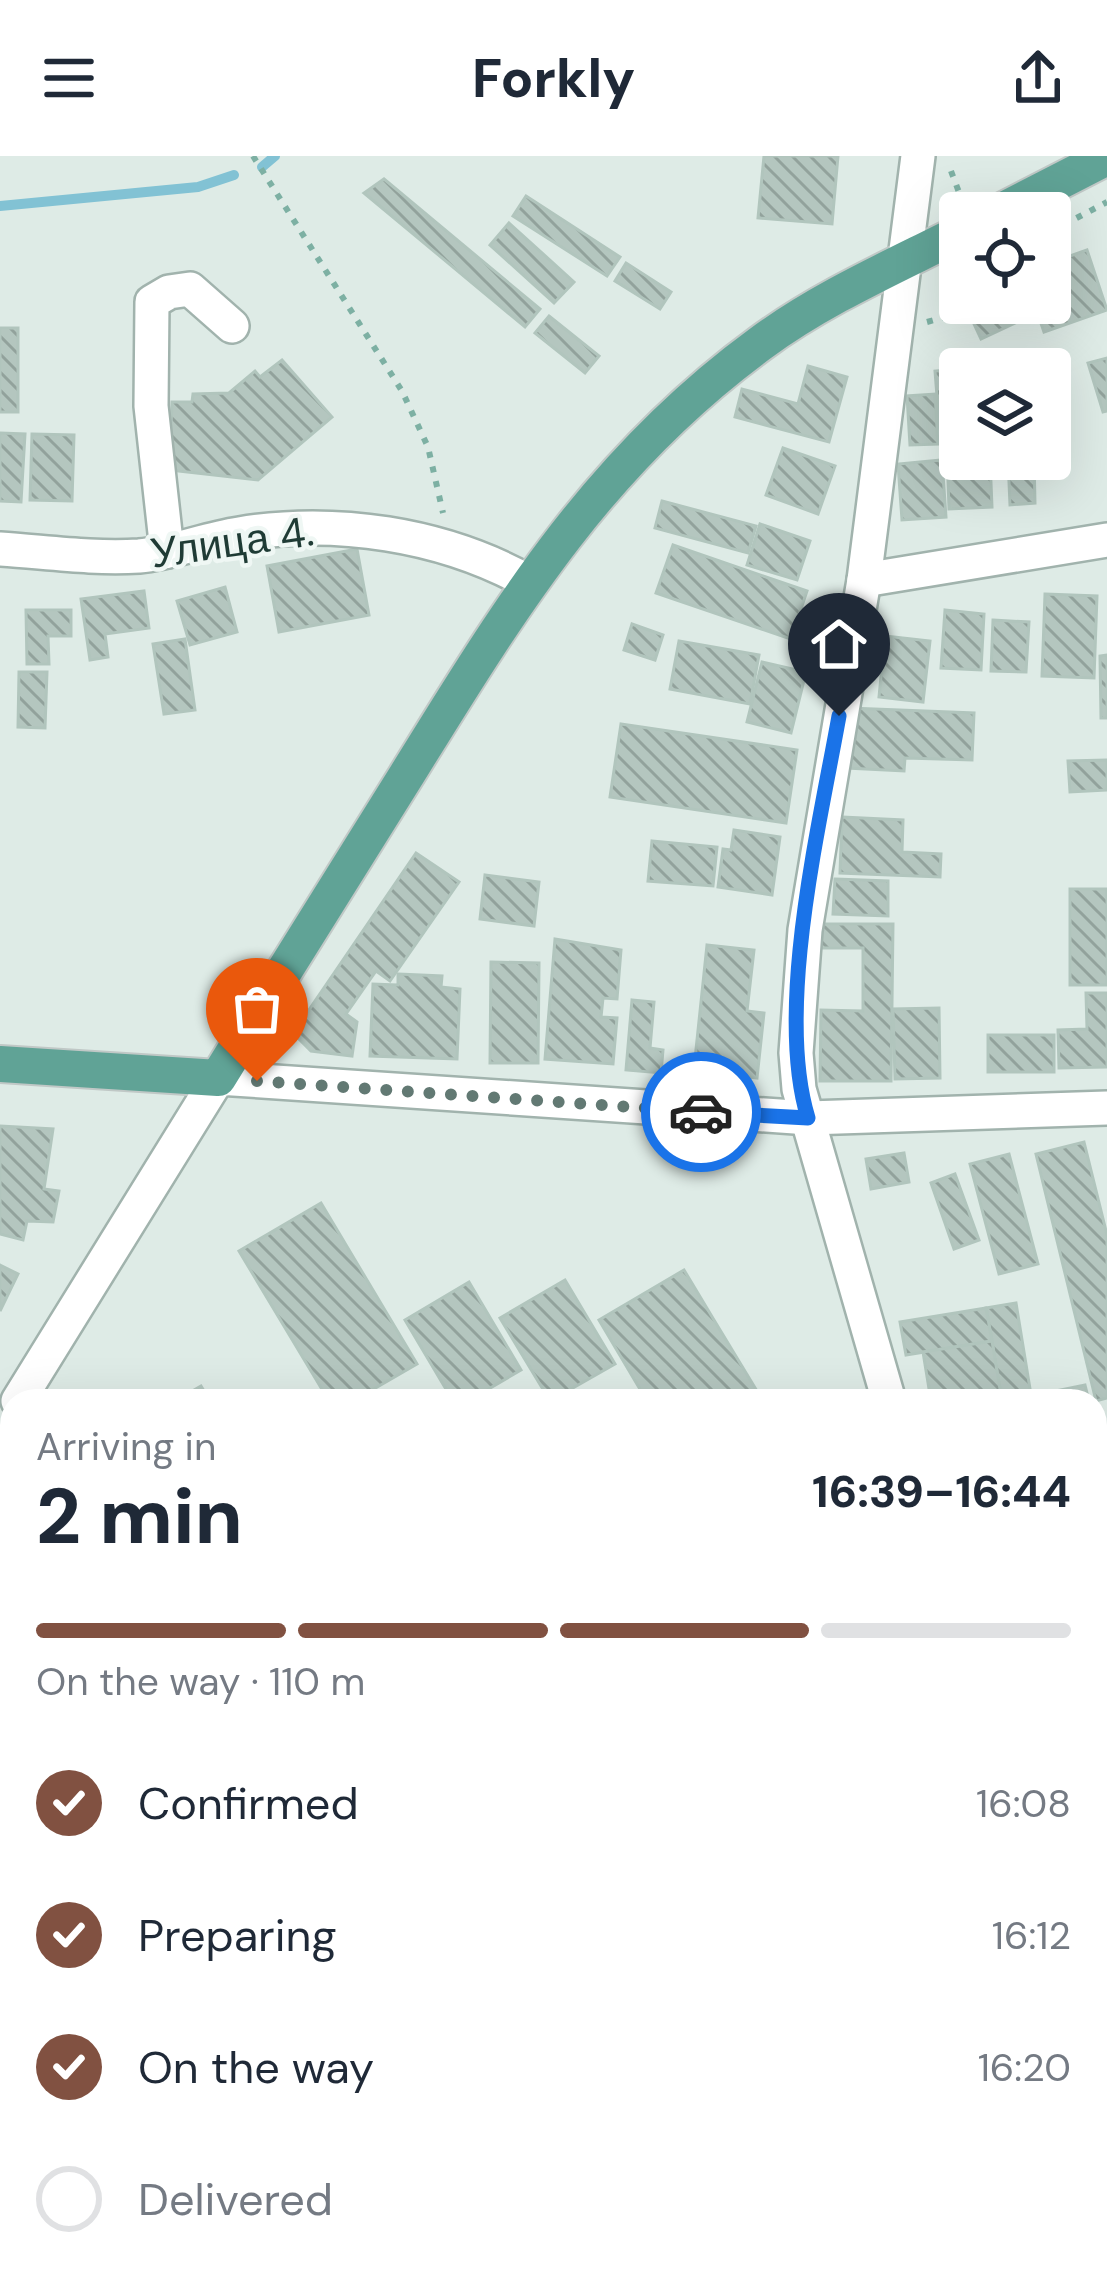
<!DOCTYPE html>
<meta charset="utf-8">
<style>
:root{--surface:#fff;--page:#f6f6f7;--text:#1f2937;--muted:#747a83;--line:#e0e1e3;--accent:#815141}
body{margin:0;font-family:"DM Sans",sans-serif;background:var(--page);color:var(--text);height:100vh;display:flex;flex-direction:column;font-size:45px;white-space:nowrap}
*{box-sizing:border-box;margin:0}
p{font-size:39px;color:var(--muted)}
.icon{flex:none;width:66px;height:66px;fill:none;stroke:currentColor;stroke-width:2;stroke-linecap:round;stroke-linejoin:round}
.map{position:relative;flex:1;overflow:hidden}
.drawer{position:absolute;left:0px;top:1233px;width:1107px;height:900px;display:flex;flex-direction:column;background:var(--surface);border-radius:36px 36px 0 0;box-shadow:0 12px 48px #0002}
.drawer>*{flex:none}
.tools{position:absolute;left:939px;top:36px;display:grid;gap:24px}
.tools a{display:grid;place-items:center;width:132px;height:132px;border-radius:12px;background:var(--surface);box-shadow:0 12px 48px #0002;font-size:60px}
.pin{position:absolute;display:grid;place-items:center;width:102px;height:102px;color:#fff;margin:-123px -51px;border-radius:50% 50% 50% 0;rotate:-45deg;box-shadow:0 0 12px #0007}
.pin .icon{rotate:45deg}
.courier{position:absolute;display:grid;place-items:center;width:120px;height:120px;margin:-60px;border:9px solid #1a73e8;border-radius:50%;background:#fff;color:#222;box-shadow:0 3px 15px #0007}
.overview em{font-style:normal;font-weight:800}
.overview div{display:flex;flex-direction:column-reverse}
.overview{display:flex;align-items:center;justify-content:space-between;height:204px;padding:0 36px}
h1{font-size:78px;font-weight:800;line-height:90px}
.bar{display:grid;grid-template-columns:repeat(4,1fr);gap:18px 12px;align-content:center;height:144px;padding:0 36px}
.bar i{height:15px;border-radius:9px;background:var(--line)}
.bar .current{background:var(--accent)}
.bar p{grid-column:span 4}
ol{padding:0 36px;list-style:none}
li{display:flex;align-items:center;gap:36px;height:132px}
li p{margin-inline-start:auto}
li .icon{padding:12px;border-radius:50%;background:var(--accent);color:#fff;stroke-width:4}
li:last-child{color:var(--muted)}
li i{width:66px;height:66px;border:6px solid var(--line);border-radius:50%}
header{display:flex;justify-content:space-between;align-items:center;height:156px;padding:0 36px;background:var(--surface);font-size:54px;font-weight:800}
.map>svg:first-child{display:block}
</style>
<header><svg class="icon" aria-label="menu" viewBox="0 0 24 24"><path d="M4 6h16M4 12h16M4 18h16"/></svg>Forkly<svg class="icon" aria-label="share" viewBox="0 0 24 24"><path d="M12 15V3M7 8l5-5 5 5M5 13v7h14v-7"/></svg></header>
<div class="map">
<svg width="1107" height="2133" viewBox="0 0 1107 2133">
<defs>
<pattern id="building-back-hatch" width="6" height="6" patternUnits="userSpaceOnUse" patternTransform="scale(3)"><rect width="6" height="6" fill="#b4c6bf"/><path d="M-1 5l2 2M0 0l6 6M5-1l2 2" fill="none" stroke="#92a29c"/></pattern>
</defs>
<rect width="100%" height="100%" fill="#deebe6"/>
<path fill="#ccdbd5" d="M 374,2121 L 1015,2121 L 995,2133 L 381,2133 Z"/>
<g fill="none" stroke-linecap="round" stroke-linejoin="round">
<g stroke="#82c2d4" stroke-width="10">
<path d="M 262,11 L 275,0"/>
<path d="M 0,50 L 198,31 L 234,19"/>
</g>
</g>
<g fill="url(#building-back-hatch)" stroke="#b1c5bd" stroke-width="3">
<path d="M 764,0 L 838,0 L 832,68 L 758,62 Z"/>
<path d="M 384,23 L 540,153 L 525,171 L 364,37 Z"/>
<path d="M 526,40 L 620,101 L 607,120 L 513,60 Z"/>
<path d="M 509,67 L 574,126 L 554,147 L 490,89 Z"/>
<path d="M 1087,94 L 1107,154 L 1044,176 L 1034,147 L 1050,147 L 1050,107 Z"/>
<path d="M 626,107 L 671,136 L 660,153 L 615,125 Z"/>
<path d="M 985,147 L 1005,147 L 1015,167 L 981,183 L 968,155 Z"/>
<path d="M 549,160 L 599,200 L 585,217 L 535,177 Z"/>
<rect x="0" y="172" width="18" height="84"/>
<path d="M 1107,202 L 1107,255 L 1103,256 L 1088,207 Z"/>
<path d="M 282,204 L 332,261 L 258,324 L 169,314 L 172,246 L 192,246 L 193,238 L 229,237 L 255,215 L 260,221 Z"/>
<path d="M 808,210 L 847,221 L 829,286 L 735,261 L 742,233 L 798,248 Z"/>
<path d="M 979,211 L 960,213 L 960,276 L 940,278 L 935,215 Z"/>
<path d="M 935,238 L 938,288 L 910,289 L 907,240 Z"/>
<path d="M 0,277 L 25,278 L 21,346 L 0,345 Z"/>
<path d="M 32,278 L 74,279 L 72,345 L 30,344 Z"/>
<path d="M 783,292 L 835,310 L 818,358 L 766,339 Z"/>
<path d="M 960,294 L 960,303 L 990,303 L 992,351 L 949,353 L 947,295 Z"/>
<path d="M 1008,303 L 1034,303 L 1035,347 L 1010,349 Z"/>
<path d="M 942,304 L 946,361 L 902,364 L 898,308 Z"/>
<path d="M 662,345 L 756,370 L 748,397 L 655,372 Z"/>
<path d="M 760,368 L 810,385 L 797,424 L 747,409 Z"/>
<path d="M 673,389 L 807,435 L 791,483 L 656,437 Z"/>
<path d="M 357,393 L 369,459 L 279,476 L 267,410 Z"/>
<path d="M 225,431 L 237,476 L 190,489 L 177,445 Z"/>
<path d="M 144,435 L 149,472 L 105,478 L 108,501 L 90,504 L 81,443 Z"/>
<path d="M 1045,438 L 1097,440 L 1094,522 L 1042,520 Z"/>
<path d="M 26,454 L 71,454 L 71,480 L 48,480 L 49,508 L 27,508 Z"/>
<path d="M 945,454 L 984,458 L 981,514 L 941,512 Z"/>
<path d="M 993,464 L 1029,466 L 1026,516 L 991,515 Z"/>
<path d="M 632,468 L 663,479 L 655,504 L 624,494 Z"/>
<path d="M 885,480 L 930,485 L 923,546 L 879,541 Z"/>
<path d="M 185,483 L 195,554 L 164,558 L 153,488 Z"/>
<path d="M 679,485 L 759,499 L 750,548 L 670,533 Z"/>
<path d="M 1107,499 L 1107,562 L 1101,562 L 1100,500 Z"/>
<path d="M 762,506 L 806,516 L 791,577 L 747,566 Z"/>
<path d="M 19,516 L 47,516 L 45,572 L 18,571 Z"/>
<path d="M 849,552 L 974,557 L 972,604 L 905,602 L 904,615 L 847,612 Z"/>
<path d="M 621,568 L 797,594 L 786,667 L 610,641 Z"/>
<path d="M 1107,604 L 1107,634 L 1070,636 L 1068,605 Z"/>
<path d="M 842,661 L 903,664 L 902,696 L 941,698 L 940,721 L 840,717 Z"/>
<path d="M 734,674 L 780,681 L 772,739 L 718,731 L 723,693 L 731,694 Z"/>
<path d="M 652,685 L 717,691 L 713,730 L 648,725 Z"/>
<path d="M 416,697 L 459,726 L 390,825 L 376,815 L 346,858 L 357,866 L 352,900 L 311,895 L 296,880 L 298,870 Z"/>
<path d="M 485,719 L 539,726 L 534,770 L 480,763 Z"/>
<path d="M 835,723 L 888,725 L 888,760 L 833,758 Z"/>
<rect x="1070" y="733" width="37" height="96"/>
<path d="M 820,768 L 893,768 L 891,925 L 820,925 L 821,854 L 863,855 L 863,792 L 820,792 Z"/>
<path d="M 555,783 L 621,794 L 617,843 L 603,842 L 601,861 L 617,862 L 613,908 L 545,903 Z"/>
<path d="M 707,789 L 754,794 L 747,855 L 764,857 L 757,922 L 732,919 L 731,927 L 693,922 Z"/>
<path d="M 491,806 L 539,807 L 538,907 L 490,907 Z"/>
<path d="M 398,818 L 442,820 L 441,831 L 460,833 L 457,903 L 370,900 L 373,828 L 398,829 Z"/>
<path d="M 1086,837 L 1107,837 L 1107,911 L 1059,912 L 1058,874 L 1087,873 Z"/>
<path d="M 632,844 L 654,846 L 650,892 L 663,894 L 661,917 L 626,914 Z"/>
<path d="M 939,852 L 940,922 L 895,923 L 893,853 Z"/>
<rect x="988" y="879" width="66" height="37"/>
<path d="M 0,970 L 53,973 L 44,1033 L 59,1035 L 53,1066 L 27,1065 L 23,1084 L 0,1078 Z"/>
<path d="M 1084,986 L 1107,1079 L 1107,1242 L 1096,1245 L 1036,998 Z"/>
<path d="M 904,997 L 909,1026 L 871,1033 L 866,1003 Z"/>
<path d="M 1009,998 L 1038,1108 L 999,1118 L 970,1008 Z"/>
<path d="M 955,1018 L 979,1084 L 954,1093 L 931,1027 Z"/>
<path d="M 321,1047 L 417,1208 L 353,1245 L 329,1245 L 239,1095 Z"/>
<path d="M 0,1109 L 18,1118 L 0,1155 Z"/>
<path d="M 684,1114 L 714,1164 L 763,1245 L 647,1245 L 599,1164 Z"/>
<path d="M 565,1124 L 615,1208 L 550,1245 L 500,1162 Z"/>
<path d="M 469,1126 L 521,1214 L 468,1245 L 453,1245 L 405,1164 Z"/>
<path d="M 1016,1147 L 1032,1245 L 1002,1245 L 992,1185 L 986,1152 Z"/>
<path d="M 986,1152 L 992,1185 L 906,1199 L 900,1166 Z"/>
<path d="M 992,1185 L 1002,1245 L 931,1245 L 923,1196 Z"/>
<path d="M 1085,1229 L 1089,1245 L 1058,1245 L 1056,1235 Z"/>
<path d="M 201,1230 L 210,1245 L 175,1245 Z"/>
<path d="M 1105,1321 L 1107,1347 L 1095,1351 L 1095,1324 Z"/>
<path d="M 1100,1464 L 1107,1497 L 1095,1503 L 1095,1466 Z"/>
<path d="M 1107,1516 L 1107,1585 L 1096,1591 L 1102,1607 L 1095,1611 L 1095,1522 Z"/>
<path d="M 12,1622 L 12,1671 L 0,1651 L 0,1629 Z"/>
<path d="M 1107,1660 L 1107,1725 L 1095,1727 L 1095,1667 Z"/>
<path d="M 1107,1730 L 1107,1824 L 1105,1825 L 1095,1792 L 1095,1734 Z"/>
<path d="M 12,1982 L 12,2022 L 0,2002 L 0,1989 Z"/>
<path d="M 169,2121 L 231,2121 L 211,2133 L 176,2133 Z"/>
<path d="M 502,2121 L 613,2121 L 592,2133 L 482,2133 Z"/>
<path d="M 798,2121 L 903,2121 L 904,2123 L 887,2133 L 805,2133 Z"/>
</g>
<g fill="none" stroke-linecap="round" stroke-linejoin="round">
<g stroke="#a1b3ad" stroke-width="38">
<g id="minor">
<path d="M 0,393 C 46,396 93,403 139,400 C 173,397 205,383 239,378 C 335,362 442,378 527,425"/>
<path d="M 167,395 L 151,250 L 152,146 L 169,136 L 190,133 L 232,170"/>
<path d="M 864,424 L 1107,384"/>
<path d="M 18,1245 L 218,922 L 809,962 L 1107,952"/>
<path d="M 889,1245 L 799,933 L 796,897 L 805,774 L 864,424 L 918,0"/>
<path d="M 0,1847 L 12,1847"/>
<path d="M 1095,1966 L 1107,2008"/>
</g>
</g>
<g stroke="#c0c8c6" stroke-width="40">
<g id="major">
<path d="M 998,57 L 1107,1"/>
<path d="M 0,908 L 218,922 C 280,821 343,721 406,620 C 510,452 598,306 761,187 C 822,142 893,111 960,77"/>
</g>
</g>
<g stroke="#7db0a3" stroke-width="6" stroke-dasharray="6 9" stroke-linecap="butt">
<path d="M 253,0 L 402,235 L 428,291 L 443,357"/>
<path d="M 951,15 L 963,47"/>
<path d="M 1050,76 L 1107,46"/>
<path d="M 927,166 L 949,160 L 960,132"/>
<path d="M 613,1245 L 630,1236"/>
<path d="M 296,2121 L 303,2133"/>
<path d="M 0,2125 L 12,2118"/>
<path d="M 257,2133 L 277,2121"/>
</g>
<use href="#minor" stroke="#fff" stroke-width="33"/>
<use href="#major" stroke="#60a396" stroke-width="36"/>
</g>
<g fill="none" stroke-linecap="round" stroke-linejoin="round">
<path stroke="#627973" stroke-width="12" stroke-dasharray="0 21.6" d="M 257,925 L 701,956"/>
<path stroke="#1a73e8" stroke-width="15" d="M 701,956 L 808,962 C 775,854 819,672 839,560"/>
</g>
<g text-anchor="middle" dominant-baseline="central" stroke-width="9" stroke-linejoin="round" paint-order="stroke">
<g font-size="42" fill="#1f3b35" stroke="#eff7f4">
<text transform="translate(232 386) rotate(-8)">Улица 4.</text>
</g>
</g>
</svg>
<div class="tools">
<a><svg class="icon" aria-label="locate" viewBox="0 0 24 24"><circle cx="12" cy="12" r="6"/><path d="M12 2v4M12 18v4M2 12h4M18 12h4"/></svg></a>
<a><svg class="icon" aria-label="layers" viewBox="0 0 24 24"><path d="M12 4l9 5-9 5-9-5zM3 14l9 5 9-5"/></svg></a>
</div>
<div class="pin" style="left:257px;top:925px;background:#ea580c"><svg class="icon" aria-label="bag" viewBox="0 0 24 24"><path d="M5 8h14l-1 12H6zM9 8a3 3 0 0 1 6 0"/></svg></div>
<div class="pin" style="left:839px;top:560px;background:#1f2937"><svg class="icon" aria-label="home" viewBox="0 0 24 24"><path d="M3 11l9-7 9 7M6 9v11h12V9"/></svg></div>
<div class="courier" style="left:701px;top:956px"><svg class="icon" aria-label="car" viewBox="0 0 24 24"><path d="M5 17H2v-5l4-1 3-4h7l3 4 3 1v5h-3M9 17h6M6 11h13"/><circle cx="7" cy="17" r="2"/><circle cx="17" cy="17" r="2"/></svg></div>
<section class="drawer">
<div class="overview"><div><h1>2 min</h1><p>Arriving in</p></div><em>16:39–16:44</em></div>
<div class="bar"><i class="current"></i><i class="current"></i><i class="current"></i><i></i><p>On the way · 110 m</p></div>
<ol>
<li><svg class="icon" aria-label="check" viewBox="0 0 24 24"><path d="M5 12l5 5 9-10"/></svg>Confirmed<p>16:08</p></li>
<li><svg class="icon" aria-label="check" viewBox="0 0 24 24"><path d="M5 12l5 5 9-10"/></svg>Preparing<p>16:12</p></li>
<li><svg class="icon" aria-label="check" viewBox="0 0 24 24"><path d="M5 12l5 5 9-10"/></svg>On the way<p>16:20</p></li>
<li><i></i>Delivered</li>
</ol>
</section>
</div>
